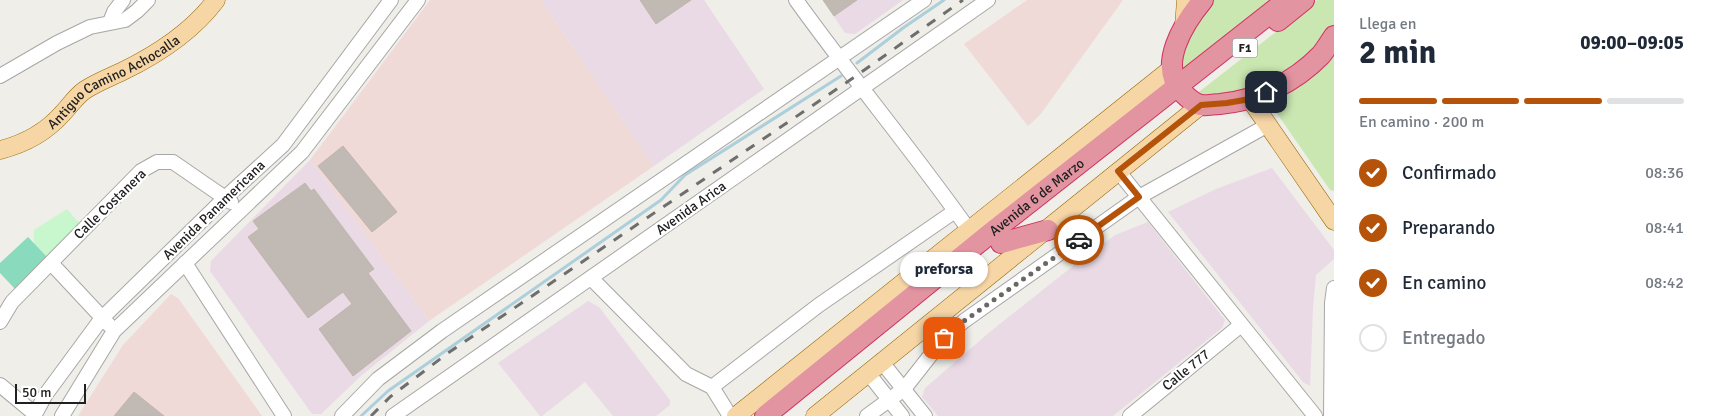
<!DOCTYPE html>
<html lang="es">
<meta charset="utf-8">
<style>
:root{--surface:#fff;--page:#f2f2f3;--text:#1f2937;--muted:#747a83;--line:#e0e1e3;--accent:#b45309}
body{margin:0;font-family:Signika,sans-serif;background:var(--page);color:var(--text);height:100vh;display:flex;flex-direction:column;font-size:19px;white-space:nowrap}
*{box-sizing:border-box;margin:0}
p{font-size:16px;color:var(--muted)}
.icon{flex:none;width:28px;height:28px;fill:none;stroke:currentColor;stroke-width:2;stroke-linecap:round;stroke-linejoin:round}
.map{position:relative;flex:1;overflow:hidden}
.sheet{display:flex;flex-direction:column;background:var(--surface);width:375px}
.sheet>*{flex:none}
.scale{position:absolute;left:15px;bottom:12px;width:71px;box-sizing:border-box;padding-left:5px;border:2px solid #202020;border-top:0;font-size:14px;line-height:18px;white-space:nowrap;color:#202020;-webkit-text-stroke:4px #fff;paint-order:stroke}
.pin{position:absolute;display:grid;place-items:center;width:42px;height:42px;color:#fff;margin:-21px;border-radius:10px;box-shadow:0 2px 8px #0006}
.courier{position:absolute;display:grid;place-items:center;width:50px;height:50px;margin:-25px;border:4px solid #b45309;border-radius:50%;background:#fff;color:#222;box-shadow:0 1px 6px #0007}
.bubble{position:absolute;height:35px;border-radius:18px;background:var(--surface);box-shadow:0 1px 4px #0004;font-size:16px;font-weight:700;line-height:35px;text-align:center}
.overview em{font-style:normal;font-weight:700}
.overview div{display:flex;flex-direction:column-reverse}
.overview{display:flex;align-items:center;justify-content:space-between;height:85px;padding:0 25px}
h1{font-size:32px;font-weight:700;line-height:38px}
.bar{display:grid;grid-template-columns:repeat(4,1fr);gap:8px 5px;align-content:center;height:60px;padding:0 25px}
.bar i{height:6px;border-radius:4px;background:var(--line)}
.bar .current{background:var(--accent)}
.bar p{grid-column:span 4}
ol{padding:0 25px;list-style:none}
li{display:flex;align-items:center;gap:15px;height:55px}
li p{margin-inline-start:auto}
li .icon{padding:5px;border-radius:50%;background:var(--accent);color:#fff;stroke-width:4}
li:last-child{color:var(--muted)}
li i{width:28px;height:28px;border:2px solid var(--line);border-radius:50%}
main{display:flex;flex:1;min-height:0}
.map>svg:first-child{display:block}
</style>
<main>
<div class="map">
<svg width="1334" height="416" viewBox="0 0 1334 416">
<rect width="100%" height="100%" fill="#f0eee8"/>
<g fill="#f0dad8">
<path d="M 430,0 L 541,0 L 654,166 L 429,321 L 310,160 Z"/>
<path d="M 1027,0 L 1123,0 L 1040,115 L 1028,126 L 964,44 Z"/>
<path d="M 171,294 L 178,298 L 262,416 L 78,416 L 123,345 Z"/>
</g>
<g fill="#e9dae6">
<path d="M 541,0 L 704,0 L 764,89 L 654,166 Z"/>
<path d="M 823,0 L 903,0 L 855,34 L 845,33 Z"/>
<path d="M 310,160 L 429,321 L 362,375 L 321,414 L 312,414 L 210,271 L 211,261 Z"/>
<path d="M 1272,168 L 1334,250 L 1334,259 L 1316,275 L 1313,307 L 1310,386 L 1303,382 L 1168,212 L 1216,189 Z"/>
<path d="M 1148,222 L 1225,320 L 1222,328 L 1113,416 L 938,416 L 922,397 L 925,388 L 991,331 L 1068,270 L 1115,235 Z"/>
<path d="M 588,301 L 599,307 L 670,400 L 670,405 L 656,416 L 613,416 L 585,382 L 542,416 L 540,416 L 498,363 Z"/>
</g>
<g fill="#cae7b1">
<path d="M 1210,0 L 1275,0 L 1181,77 L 1182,50 Z"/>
<path d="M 1317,0 L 1334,0 L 1334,25 L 1325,38 L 1284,77 L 1229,97 L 1195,95 Z"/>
<path d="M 1334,50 L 1334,191 L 1330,190 L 1267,99 Z"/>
</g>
<path fill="#c8f7cd" d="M 67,209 L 81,225 L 49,259 L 34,243 L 34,230 Z"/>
<path fill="#8adbbd" d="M 28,237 L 49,259 L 16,290 L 0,273 L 0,263 Z"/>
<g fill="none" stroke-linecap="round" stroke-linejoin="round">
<g stroke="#abcfdb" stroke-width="3">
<path d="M 857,63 L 903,28 L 944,0"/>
<path d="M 361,416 L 388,391 L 661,200 L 685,175 L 841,76"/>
</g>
</g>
<g fill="#c1bab4" stroke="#c1b5ab">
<path d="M 640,0 L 691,0 L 656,24 Z"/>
<path d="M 823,0 L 857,0 L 834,16 Z"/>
<path d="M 343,146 L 397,212 L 372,232 L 318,166 Z"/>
<path d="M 305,183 L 311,191 L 314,189 L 374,269 L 368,273 L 411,331 L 353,376 L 319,329 L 352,304 L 343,292 L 308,318 L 248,237 L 259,229 L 253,221 Z"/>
<path d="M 134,392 L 164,416 L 114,416 Z"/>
</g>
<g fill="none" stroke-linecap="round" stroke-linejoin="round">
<g stroke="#a7a7a7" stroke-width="16">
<g id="minor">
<path d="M 796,0 C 852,78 913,151 969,230"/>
<path d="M 110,22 L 114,12 L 123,0"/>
<path d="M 0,76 L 57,43 L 90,27 L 125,20 L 137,11 L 148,0"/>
<path d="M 1118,171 L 1315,416"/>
<path d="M 51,263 L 109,325"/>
<path d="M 185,263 L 284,416"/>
<path d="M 591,278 L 686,374 L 712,387 L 730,416"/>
<path d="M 0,322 L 12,302 L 141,171 L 157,162 L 173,162 L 231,202"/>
<path d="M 881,361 L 925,416"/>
<path d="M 868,373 L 902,416"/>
<path d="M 0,385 L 35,414"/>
<path d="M 712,387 L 819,305 L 955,211"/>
<path d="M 34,416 L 46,394 L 102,318 L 226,197 L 283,145 L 391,0"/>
<path d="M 62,416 L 114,331 L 302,152 L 418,0"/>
<path d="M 342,416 L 378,379 L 442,331 L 924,0"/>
<path d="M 393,416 L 988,0"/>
<path d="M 867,416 L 904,389 L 944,338 L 964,321 L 1139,197 L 1268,125"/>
<path d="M 1130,416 L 1241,325"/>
<path d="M 1331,416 L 1332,303 L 1334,288"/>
</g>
</g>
<g stroke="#956908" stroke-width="19">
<g id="major">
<path d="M 1184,27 L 1186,0"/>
<path d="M 1250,99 L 1334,221"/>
<path id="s1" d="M 0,150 C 24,144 45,133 62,114 C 69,107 76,96 85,90 C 97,82 111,77 123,71 C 158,54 192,32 216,0"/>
<path d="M 736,416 L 1171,69"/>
<path d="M 815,416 L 1201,105"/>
</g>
</g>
<g stroke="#d23164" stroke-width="22">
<g id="highway">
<path d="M 1203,0 C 1184,23 1157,65 1182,92 C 1187,97 1194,104 1201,105 C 1206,106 1214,104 1220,104 C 1257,101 1295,82 1321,55 C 1326,49 1330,42 1334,36"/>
<path d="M 1278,21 L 1304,0"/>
<path d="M 1001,243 L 1048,230"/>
<path id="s2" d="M 765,416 L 993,231 L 1287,0"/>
</g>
</g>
<use href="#minor" stroke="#fff" stroke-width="14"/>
<use href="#major" stroke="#f7d6a6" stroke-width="18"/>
<use href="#highway" stroke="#e394a1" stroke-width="20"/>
<path stroke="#6e6e6e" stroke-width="3" stroke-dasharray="10 10" stroke-linecap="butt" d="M 371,416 L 390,397 L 448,353 L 853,78 L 963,0"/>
</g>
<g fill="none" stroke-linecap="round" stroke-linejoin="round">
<path stroke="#696866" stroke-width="5" stroke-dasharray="0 9" d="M 944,338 L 964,321 L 1079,240"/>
<path stroke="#b45309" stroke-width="6" d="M 1079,240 L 1139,197 L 1118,171 L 1201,105 L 1227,103 L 1250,99 L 1266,92"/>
</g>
<g text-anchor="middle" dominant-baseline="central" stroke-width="4.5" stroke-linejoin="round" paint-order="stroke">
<rect fill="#fff" stroke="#636363" stroke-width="1" x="1232.5" y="38.5" width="25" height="19" rx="4"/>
<g font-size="12" font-weight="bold" fill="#202020">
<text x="1245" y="48">F1</text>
</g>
<g font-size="14" fill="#202020" stroke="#fff">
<text stroke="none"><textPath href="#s1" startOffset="134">Antiguo Camino Achocalla</textPath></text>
<text stroke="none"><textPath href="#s2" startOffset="349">Avenida 6 de Marzo</textPath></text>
<text transform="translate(110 204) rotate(-44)">Calle Costanera</text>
<text transform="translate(691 208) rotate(-35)">Avenida Arica</text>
<text transform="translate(214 210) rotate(-44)">Avenida Panamericana</text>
<text transform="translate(1186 370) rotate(-39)">Calle 777</text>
</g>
</g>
</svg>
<div class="scale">50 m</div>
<div class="pin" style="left:944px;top:338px;background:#ea580c"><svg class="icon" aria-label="bag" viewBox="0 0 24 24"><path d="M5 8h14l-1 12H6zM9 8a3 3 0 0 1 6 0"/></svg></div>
<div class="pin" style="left:1266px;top:92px;background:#1f2937"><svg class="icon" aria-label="home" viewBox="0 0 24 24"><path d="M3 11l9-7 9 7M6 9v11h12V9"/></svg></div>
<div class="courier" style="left:1079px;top:240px"><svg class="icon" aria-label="car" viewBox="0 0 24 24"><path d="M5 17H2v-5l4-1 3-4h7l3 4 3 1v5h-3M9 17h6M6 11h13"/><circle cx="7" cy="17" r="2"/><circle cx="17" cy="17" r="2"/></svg></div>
<div class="bubble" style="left:900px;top:252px;width:88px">preforsa</div>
</div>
<section class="sheet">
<div class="overview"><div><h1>2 min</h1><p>Llega en</p></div><em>09:00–09:05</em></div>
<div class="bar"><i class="current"></i><i class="current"></i><i class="current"></i><i></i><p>En camino · 200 m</p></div>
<ol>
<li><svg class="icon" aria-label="check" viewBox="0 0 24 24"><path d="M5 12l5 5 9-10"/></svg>Confirmado<p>08:36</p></li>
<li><svg class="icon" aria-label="check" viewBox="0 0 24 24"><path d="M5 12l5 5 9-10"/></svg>Preparando<p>08:41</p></li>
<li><svg class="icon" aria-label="check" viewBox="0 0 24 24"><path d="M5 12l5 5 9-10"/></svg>En camino<p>08:42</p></li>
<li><i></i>Entregado</li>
</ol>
</section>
</main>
